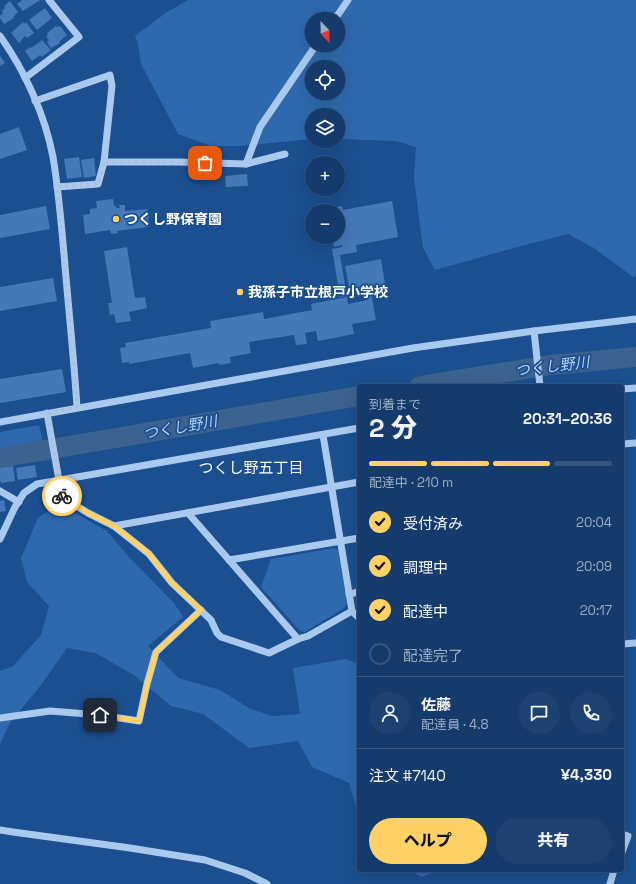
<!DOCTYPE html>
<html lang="ja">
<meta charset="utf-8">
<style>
:root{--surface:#143b6b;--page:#1d4271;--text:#f1f3f6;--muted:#9dadc1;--line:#33557e;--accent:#ffd166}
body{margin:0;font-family:"Space Grotesk","Noto Sans JP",sans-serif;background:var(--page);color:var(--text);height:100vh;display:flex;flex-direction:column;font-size:15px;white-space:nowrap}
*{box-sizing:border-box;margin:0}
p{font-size:13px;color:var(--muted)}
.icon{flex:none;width:22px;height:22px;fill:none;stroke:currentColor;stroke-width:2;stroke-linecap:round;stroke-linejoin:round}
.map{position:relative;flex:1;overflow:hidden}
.side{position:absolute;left:357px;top:384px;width:267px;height:488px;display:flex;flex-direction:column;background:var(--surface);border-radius:4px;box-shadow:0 4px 16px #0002,0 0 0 1px var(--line)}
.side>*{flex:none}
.needle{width:26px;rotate:158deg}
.buttons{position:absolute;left:305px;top:12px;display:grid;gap:8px}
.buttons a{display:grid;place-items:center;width:40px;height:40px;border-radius:50%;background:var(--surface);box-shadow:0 4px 16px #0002,0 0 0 1px var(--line);font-size:20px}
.pin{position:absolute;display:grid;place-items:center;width:34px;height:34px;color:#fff;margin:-17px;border-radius:8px;box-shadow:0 2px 6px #0006}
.courier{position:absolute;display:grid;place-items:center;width:40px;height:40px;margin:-20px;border:3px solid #ffd166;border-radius:50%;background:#fff;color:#222;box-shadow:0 1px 5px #0007}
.head em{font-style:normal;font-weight:800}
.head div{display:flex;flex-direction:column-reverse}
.head{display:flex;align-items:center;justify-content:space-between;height:68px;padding:0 12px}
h1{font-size:26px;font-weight:800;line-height:30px}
.bar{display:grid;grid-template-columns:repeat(4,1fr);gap:6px 4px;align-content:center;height:48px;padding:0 12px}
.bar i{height:5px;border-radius:3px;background:var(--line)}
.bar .on{background:var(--accent)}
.bar p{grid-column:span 4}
.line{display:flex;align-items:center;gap:10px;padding:0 12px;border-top:1px solid var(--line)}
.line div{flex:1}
.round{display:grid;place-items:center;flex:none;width:42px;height:42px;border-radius:21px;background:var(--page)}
ol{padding:0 12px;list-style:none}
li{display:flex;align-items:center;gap:12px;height:44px}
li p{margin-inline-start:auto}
li .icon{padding:4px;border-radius:50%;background:var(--accent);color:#111;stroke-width:4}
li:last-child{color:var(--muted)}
li i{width:22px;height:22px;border:2px solid var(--line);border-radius:50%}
.button{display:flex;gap:8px;margin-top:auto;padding:8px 12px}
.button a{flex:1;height:46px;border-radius:24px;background:var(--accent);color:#111;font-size:16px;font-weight:800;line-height:46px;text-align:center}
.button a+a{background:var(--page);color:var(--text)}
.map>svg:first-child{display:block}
</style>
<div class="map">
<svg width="636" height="884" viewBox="0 0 636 884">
<rect width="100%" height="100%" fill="#1b4f8f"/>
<g fill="#2e69ad" fill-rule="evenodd">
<path d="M 188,0 L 636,0 L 636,275 L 633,277 L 594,248 L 568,234 L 510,249 L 435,270 L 423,248 L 414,178 L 416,147 L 396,141 L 338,139 L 338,115 L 312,115 L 312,139 L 240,146 L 211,146 L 178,134 L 141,64 L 138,44 L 135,36 L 167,12 ZM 312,19 L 338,19 L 338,45 L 312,45 ZM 312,67 L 338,67 L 338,93 L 312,93 Z"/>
<path d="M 39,425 L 44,446 L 0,453 L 0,432 Z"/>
<path d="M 59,504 L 107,531 L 129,557 L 174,603 L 183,617 L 148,646 L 178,678 L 220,690 L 249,708 L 272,716 L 300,714 L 293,668 L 346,659 L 359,664 L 359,817 L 349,783 L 312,767 L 298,741 L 249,748 L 203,714 L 171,706 L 134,675 L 95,653 L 67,648 L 41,685 L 10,723 L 0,744 L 0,671 L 13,666 L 41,635 L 49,606 L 27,582 L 21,558 L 38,518 Z"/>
<path d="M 334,548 L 338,550 L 347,603 L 344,608 L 305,632 L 300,631 L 261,587 L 271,559 Z"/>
<path d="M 408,870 L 438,870 L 422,877 Z"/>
</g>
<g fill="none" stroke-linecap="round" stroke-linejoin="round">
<g stroke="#3c6290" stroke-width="20">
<path d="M 420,386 L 550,365 L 636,357"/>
<path d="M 0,458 L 359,396"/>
</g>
</g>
<g fill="#4478b7">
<path d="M 22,0 L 40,0 L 23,11 L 17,4 Z"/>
<path d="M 10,1 L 18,12 L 13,17 L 14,18 L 4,24 L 0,18 L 0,16 L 3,13 L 2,11 L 5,8 L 4,6 Z"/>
<path d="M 45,8 L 52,18 L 37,30 L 29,20 Z"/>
<path d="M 23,22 L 24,24 L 26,22 L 34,33 L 27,38 L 25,36 L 19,43 L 11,33 Z"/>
<path d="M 56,26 L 57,27 L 60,26 L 67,35 L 59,42 L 60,43 L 51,48 L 47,42 L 49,40 L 46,36 L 48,35 L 47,33 Z"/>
<path d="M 42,40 L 51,50 L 42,57 L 40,55 L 32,61 L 25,51 L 30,47 L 31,48 Z"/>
<path d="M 0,56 L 5,63 L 0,66 Z"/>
<path d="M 19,127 L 27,150 L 0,159 L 0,134 Z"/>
<path d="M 79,157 L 82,177 L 67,179 L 64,159 Z"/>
<path d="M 94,158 L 96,176 L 84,178 L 81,160 Z"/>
<path d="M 247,174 L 248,186 L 226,187 L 225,176 Z"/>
<path d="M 327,189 L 332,189 L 333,194 L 328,195 Z"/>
<path d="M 113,199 L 114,206 L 116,206 L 116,208 L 120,208 L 119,205 L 125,205 L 125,211 L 148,209 L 149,227 L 117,231 L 118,233 L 111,234 L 110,230 L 85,234 L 83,215 L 90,214 L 90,209 L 97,208 L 96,201 Z"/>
<path d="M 392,201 L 398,237 L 356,245 L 357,252 L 340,255 L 347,296 L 340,297 L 332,249 L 342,247 L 342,245 L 334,247 L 332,237 L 338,237 L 338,211 L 330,211 L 329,209 L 342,206 L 343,210 Z"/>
<path d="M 46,206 L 50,229 L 0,238 L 0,215 Z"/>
<path d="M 127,247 L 135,298 L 145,297 L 147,308 L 129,312 L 131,321 L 116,323 L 114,314 L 110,315 L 108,303 L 112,303 L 104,251 Z"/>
<path d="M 381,259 L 386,290 L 371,293 L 376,320 L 352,324 L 354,334 L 318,341 L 316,331 L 305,333 L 307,344 L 296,345 L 294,335 L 249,342 L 251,353 L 230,357 L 231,363 L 219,365 L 219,363 L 193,368 L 190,353 L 129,364 L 129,362 L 122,363 L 120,348 L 126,347 L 125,343 L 211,328 L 210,321 L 263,312 L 264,319 L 312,310 L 311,304 L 347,297 L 348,304 L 367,300 L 366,294 L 351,296 L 345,266 Z"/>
<path d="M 53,278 L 57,301 L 0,311 L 0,287 Z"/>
<path d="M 62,369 L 66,392 L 0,403 L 0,379 Z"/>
<path d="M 35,465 L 37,477 L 18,480 L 16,468 Z"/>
<path d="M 13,466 L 15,481 L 1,483 L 0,480 L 0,468 Z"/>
<path d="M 4,500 L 6,511 L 0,512 L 0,501 Z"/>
</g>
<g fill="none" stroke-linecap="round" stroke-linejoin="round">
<g stroke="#a9c9ee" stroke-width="7">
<path d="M 335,19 L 348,0"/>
<path d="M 0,36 C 25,71 45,115 53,157 C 59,193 62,230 65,266 C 69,313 74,360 77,407"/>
<path d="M 25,78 L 79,37 L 49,0"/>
<path d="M 35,101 L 110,75 L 112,86 L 104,162 L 98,184 L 57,187"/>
<path d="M 104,162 L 179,162 L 246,164 L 260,127 L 316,45"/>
<path d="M 246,164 L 285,154"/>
<path d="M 534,331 L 540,386"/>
<path d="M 622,389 L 636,388"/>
<path d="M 47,413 L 62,497 L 88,513 L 114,526 L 149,554 L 172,583 L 211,620 L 217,633 L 221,637 L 269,653 L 298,639 L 308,636 L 352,611"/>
<path d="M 0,422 L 413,348 L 534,331 L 636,319"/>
<path d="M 323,435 L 352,611 L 359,618"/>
<path d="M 622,444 L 636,443"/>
<path d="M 0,491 L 19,502"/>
<path d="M 188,513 L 298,639"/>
<path d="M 114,526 L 359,482"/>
<path d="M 0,539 L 15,507 L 24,493 L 37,484 L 359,428"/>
<path d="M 229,560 L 359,538"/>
<path d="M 349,594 L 359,592"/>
<path d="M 622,644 L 636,643"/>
<path d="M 0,718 L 50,711 L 100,715 L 139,721 L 147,684 L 156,652 L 201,610"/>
<path d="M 0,830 L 13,832 L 130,848 L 205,860 L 245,873 L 267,884"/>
<path d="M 622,834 L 628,836 L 622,852"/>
<path d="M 610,884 L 614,870"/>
</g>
</g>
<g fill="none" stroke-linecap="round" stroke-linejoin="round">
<path stroke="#afc1d8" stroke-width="4" stroke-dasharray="0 7.2" d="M 62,496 L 47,413 L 77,407 L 57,187 L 98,184 L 104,162 L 205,163"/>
<path stroke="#ffd166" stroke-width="5" d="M 62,496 L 88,513 L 114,526 L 132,540 L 149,554 L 172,583 L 201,610 L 156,652 L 147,684 L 139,721 L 100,715"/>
</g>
<g fill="#ffd166" stroke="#1b4f8f" stroke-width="1.5">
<circle cx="116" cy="219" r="4"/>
<circle cx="240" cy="292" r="4"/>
</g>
<g text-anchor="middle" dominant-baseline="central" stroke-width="3.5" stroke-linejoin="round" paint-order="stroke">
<g font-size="14" font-weight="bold" fill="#fff" stroke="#1b4f8f" text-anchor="start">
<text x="124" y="219">つくし野保育園</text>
<text x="248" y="292">我孫子市立根戸小学校</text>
</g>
<g font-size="15" font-style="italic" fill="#b5d3f5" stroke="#1b4f8f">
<text transform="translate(552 366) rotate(-7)">つくし野川</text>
<text transform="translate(180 427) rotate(-10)">つくし野川</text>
</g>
<g font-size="15" fill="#fff" stroke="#1b4f8f">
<text x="251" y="467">つくし野五丁目</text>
</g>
</g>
</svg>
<div class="buttons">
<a><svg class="needle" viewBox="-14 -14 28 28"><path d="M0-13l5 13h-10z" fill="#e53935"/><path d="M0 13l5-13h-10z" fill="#9dadc1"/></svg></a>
<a><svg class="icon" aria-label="locate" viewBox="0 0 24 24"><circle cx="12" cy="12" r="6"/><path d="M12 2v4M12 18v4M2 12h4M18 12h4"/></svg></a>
<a><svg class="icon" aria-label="layers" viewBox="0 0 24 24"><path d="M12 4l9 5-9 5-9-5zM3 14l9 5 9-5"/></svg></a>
<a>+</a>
<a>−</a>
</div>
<div class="pin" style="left:205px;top:163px;background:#ea580c"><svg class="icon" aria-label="bag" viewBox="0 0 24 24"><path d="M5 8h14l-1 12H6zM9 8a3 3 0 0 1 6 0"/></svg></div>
<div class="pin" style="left:100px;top:715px;background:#1f2937"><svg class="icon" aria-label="home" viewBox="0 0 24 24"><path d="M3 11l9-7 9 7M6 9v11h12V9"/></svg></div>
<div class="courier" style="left:62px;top:496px"><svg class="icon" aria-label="bike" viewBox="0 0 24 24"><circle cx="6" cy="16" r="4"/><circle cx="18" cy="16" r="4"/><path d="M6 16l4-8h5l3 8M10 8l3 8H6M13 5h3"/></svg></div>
<section class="side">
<div class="head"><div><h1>2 分</h1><p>到着まで</p></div><em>20:31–20:36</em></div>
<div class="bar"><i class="on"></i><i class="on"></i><i class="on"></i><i></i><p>配達中 · 210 m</p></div>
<ol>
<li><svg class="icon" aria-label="check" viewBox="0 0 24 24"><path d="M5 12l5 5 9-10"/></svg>受付済み<p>20:04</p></li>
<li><svg class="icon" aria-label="check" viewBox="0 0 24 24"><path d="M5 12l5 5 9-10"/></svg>調理中<p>20:09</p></li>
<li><svg class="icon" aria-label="check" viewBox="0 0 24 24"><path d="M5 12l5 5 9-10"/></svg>配達中<p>20:17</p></li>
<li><i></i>配達完了</li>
</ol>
<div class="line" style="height:72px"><a class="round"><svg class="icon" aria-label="person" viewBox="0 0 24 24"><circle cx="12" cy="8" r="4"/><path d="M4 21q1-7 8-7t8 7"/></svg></a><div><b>佐藤</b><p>配達員 · 4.8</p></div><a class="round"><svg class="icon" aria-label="chat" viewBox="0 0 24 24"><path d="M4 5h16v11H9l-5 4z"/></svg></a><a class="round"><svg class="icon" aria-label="phone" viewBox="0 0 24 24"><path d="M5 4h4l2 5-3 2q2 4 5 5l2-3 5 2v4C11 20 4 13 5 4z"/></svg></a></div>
<div class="line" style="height:52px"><div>注文 #7140</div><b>¥4,330</b></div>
<div class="button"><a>ヘルプ</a><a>共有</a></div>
</section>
</div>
